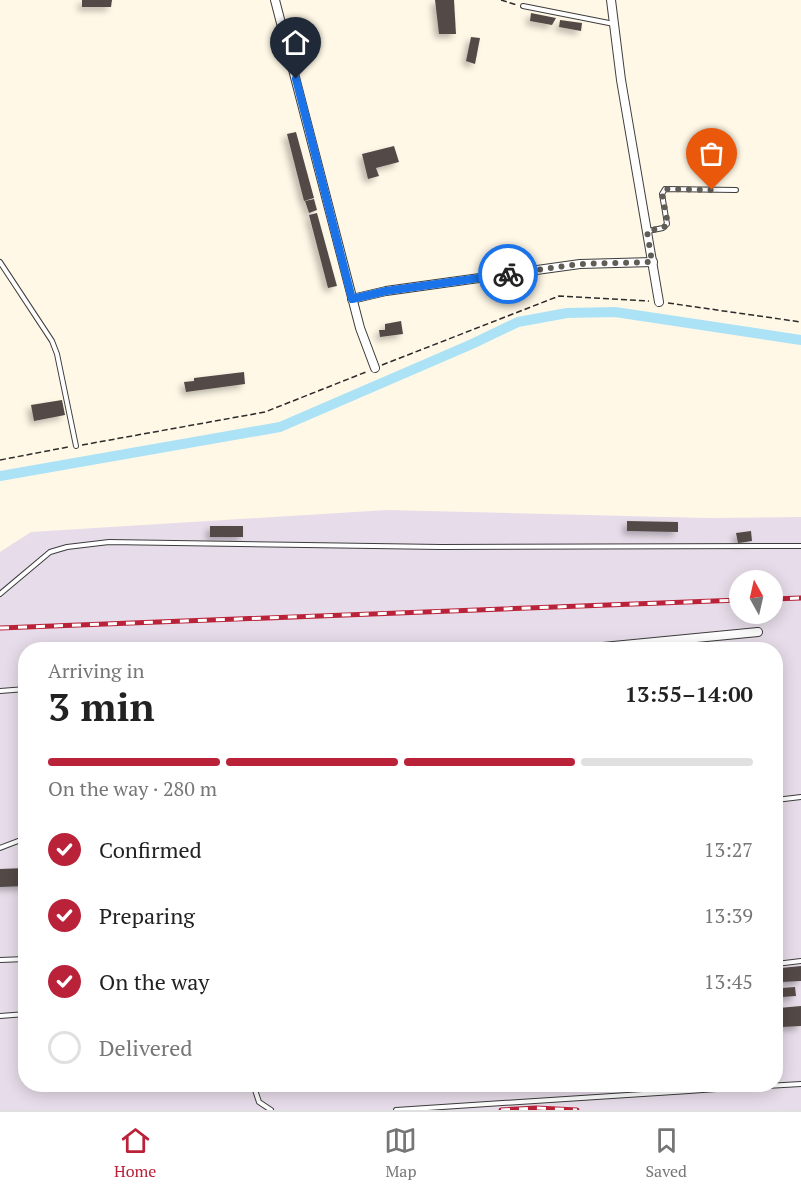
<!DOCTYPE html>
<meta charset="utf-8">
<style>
:root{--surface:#fff;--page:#f2f2f2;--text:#222;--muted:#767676;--line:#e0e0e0;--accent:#ba2239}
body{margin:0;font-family:"PT Serif",serif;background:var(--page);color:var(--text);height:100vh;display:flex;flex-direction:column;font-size:22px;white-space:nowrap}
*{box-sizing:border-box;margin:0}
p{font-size:20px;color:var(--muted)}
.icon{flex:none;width:33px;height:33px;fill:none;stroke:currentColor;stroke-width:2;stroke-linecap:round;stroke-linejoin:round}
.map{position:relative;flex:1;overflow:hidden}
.panel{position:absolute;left:18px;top:642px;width:765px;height:450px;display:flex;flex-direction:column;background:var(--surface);border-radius:24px;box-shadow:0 3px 15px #0003}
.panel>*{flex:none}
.needle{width:39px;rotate:352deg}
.tools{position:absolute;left:729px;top:570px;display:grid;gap:12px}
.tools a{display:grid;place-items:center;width:54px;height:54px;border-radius:50%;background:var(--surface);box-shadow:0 3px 15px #0003;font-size:30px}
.pin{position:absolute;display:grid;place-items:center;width:51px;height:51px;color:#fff;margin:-62px -26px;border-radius:50% 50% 50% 0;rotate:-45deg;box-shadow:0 0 6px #0007}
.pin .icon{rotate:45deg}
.courier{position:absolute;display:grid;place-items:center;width:60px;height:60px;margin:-30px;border:4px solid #1a73e8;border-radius:50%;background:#fff;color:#222;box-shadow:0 2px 8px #0007}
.overview em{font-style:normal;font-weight:600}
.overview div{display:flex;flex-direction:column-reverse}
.overview{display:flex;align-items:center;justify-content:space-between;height:102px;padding:0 30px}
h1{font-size:39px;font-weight:600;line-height:45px}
.bar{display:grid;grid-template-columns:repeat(4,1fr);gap:9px 6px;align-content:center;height:72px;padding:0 30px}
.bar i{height:8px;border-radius:4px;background:var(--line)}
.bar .on{background:var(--accent)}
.bar p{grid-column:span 4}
ol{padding:0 30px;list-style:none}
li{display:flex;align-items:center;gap:18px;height:66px}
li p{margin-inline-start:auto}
li .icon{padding:6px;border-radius:50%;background:var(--accent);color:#fff;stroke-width:4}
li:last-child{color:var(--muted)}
li i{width:33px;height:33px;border:3px solid var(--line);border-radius:50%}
.tab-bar{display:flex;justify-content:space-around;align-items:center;height:84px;border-top:2px solid var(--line);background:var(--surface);font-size:16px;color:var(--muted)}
.tab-bar a{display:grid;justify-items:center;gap:3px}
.tab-bar .on{color:var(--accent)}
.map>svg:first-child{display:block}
</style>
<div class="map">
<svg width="801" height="1110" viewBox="0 0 801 1110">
<defs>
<filter id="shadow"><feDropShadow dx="-4" dy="4" stdDeviation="3" flood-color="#0004"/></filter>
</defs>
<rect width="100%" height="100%" fill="#fff8e7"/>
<path fill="#e7ddea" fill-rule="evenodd" d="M 387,510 L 706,518 L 801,517 L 801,1110 L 0,1110 L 0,552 L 31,532 ZM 740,580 L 772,580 L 772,614 L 740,614 ZM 26,650 L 776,650 L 776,1084 L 26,1084 Z"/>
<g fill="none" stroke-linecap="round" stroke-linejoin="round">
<path stroke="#abe2f6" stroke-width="10" d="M 0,476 L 280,427 L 472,344 L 518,322 L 567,313 L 615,312 L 801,340"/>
</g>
<g fill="#524a46" filter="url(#shadow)">
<path d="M 82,0 L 112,0 L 111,7 L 82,7 Z"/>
<path d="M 435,0 L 454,0 L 456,34 L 439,34 Z"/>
<path d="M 531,13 L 556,18 L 552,25 L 530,21 Z"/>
<path d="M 560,20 L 582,23 L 581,31 L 559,27 Z"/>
<path d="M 471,37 L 480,38 L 475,64 L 466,61 Z"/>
<path d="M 296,132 L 314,198 L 304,201 L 287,134 Z"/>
<path d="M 394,146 L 399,162 L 376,168 L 379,176 L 368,179 L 362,154 Z"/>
<path d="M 314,199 L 317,210 L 309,213 L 305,201 Z"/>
<path d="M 317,213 L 337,286 L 328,288 L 309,215 Z"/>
<path d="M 401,321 L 403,334 L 380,337 L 379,330 L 385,330 L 385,324 Z"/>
<path d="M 244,372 L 245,384 L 186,392 L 184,382 L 194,381 L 194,378 Z"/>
<path d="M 62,400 L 65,415 L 34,421 L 31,405 Z"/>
<path d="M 627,521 L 678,522 L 678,532 L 627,531 Z"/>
<rect x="210" y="526" width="33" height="11"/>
<path d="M 751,531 L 752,541 L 738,543 L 736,533 Z"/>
<path d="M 26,868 L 26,886 L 0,887 L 0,869 Z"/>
<path d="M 801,966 L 801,981 L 781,982 L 781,968 Z"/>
<path d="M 795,987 L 796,996 L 782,997 L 781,988 Z"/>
<path d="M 801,1006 L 801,1026 L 781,1027 L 779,1008 Z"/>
</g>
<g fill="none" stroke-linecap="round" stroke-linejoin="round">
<g stroke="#3d3d3d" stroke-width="6">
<g id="service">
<path d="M 523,6 L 614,24"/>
<path d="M 648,231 L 663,228 L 667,224 L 662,194 L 665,189 L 736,190"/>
<path d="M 0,262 L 52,341 L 57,354 L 76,446"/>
<path d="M 0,594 L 50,552 L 67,547 L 109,542 L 441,547 L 801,546"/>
<path d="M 0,691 L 26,689"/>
<path d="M 776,800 L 801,797"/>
<path d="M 0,848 L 26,838"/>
<path d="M 0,960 L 26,959"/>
<path d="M 776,964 L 801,961"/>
<path d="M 0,1016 L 26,1014"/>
<path d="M 253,1084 L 259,1102 L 271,1110"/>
<path d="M 731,1088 L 801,1084"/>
<path d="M 396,1110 L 689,1091 L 730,1088 L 736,1084"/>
</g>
</g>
<g stroke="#3d3d3d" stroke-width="10">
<g id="minor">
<path d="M 275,0 L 360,328 L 375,368"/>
<path d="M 611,0 L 621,80 L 659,302"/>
<path d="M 352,299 L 386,291 L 580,264 L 653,262"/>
<path d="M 572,650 L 758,632"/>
</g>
</g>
<g stroke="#2c2c2c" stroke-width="1.5" stroke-dasharray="6 3" stroke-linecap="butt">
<path d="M 501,0 L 517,5"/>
<path d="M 668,303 L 801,322"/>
<path d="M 382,365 L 559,296 L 649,301"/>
<path d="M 82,445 L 265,412 L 366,372"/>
<path d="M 0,460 L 68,447"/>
</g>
<use href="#service" stroke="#fff" stroke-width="4"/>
<use href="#minor" stroke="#fff" stroke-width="8"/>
<g stroke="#ba2239" stroke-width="5">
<g id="rail">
<path d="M 772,599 L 801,598"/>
<path d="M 0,628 L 740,600"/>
<path d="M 501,1110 L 536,1108 L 577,1110"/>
</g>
</g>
<use href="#rail" stroke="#fff" stroke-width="3" stroke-dasharray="9" stroke-linecap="butt"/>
</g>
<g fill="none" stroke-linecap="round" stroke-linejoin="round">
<path stroke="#605d57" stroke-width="6" stroke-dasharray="0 10.8" d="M 508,274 L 580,264 L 652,262 L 647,231 L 663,228 L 668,224 L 662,194 L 665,189 L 712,190"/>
<path stroke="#1a73e8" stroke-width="8" d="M 296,79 L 352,299 L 386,291 L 508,274"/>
</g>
</svg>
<div class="tools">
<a><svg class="needle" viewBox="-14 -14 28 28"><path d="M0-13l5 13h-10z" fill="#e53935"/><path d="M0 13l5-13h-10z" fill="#767676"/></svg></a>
</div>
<div class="pin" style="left:712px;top:190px;background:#ea580c"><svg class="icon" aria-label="bag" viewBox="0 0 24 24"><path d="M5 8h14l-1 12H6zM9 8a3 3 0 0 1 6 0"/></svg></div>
<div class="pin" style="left:296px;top:79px;background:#1f2937"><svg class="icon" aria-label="home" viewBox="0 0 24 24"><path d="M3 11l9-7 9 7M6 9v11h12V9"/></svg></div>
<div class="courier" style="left:508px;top:274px"><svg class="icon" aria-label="bike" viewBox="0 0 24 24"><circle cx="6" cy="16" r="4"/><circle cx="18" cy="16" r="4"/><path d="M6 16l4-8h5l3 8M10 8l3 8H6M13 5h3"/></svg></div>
<section class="panel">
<div class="overview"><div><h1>3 min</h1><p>Arriving in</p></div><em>13:55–14:00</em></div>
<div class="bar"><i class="on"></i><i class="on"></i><i class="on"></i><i></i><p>On the way · 280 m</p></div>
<ol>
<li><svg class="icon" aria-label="check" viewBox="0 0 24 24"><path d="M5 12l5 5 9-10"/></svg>Confirmed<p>13:27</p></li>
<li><svg class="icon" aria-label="check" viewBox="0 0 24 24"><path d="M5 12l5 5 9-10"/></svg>Preparing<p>13:39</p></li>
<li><svg class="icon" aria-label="check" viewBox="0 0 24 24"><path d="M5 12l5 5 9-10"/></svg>On the way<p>13:45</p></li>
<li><i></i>Delivered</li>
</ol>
</section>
</div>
<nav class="tab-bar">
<a class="on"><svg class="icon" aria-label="home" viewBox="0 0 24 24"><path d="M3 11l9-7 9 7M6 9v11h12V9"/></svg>Home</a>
<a><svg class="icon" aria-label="map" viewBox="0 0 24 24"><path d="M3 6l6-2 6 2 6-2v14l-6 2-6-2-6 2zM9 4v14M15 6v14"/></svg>Map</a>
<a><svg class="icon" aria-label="saved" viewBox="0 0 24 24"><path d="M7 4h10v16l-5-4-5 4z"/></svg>Saved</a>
</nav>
